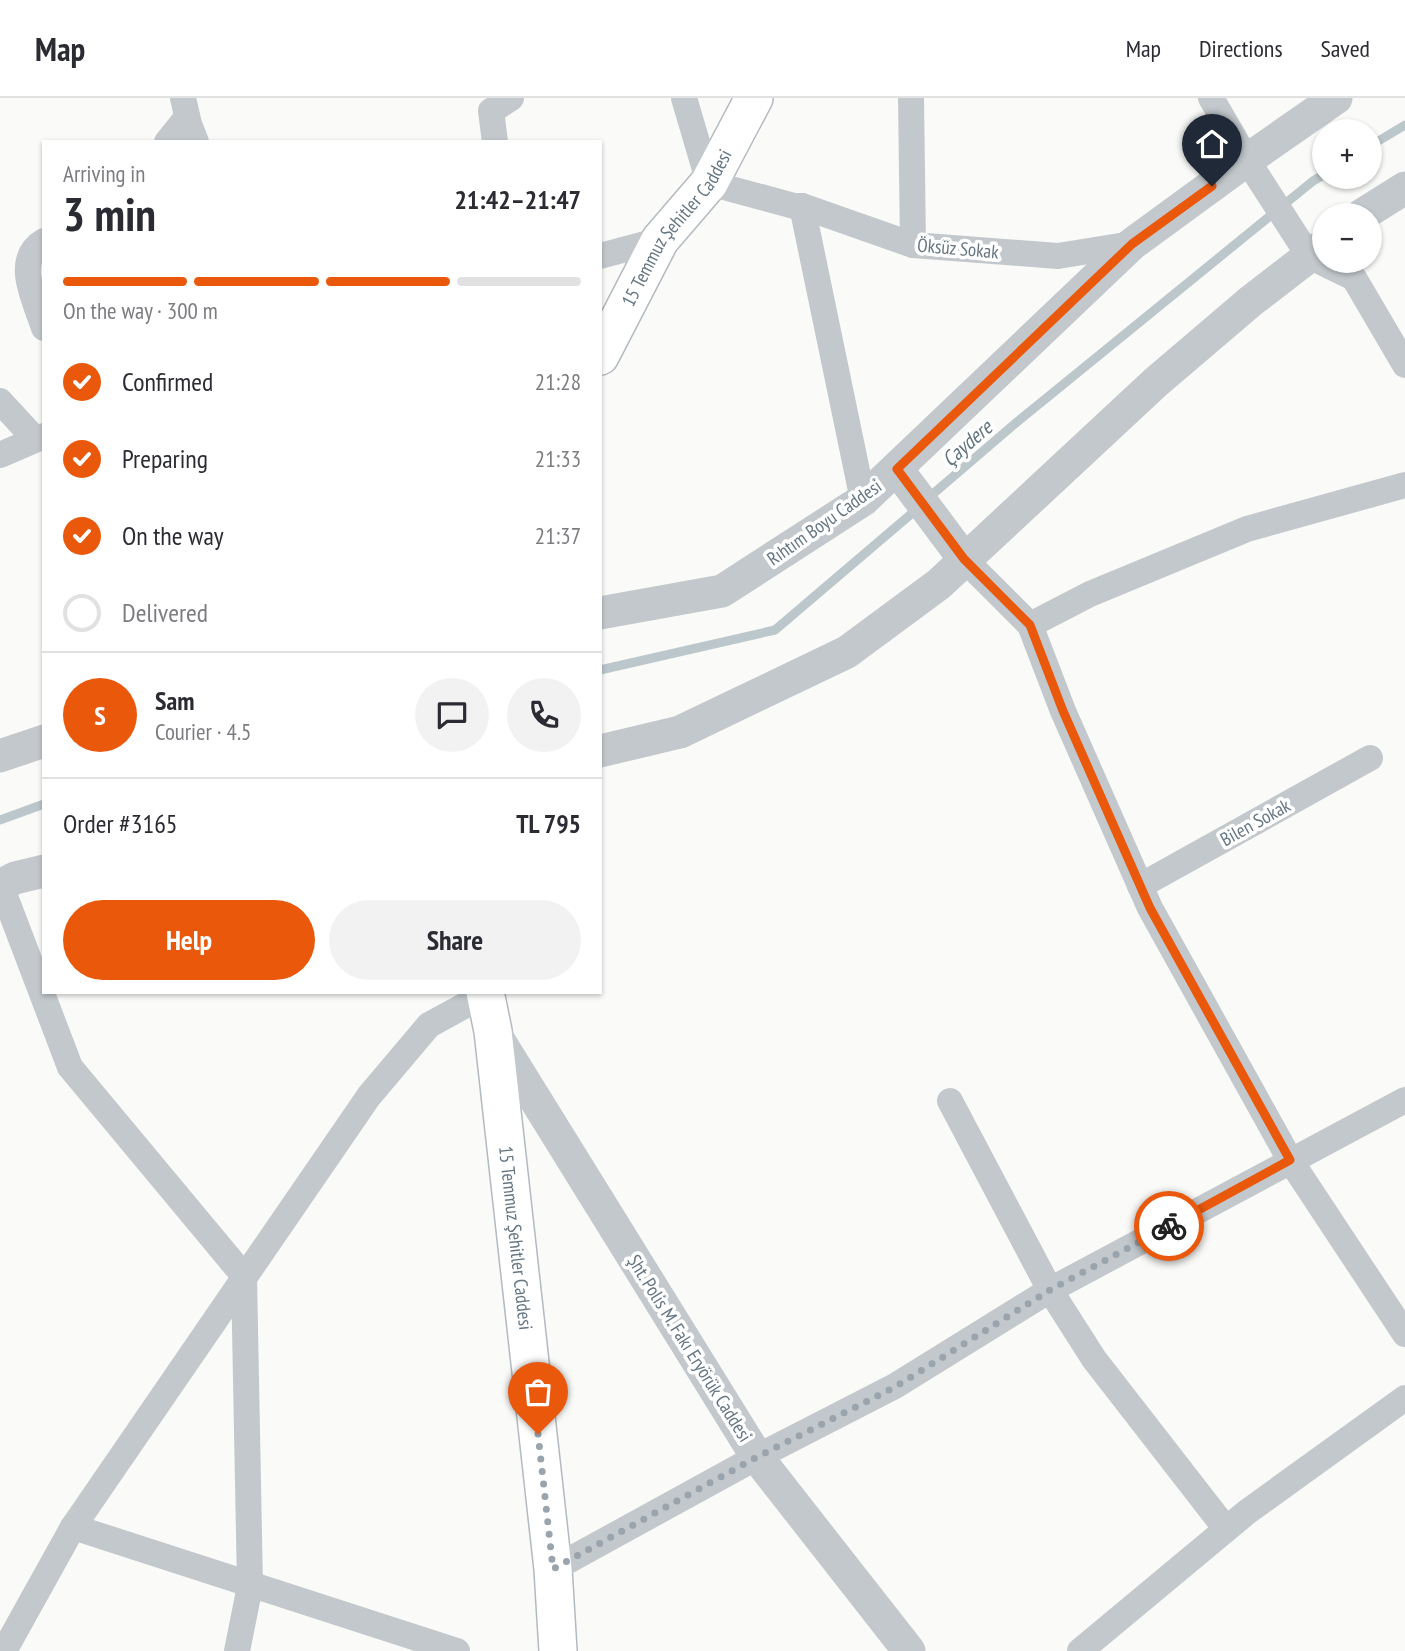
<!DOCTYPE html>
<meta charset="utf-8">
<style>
:root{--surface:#fff;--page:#f2f2f3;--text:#2b2b33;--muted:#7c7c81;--line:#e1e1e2;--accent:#ea580c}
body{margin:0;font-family:"PT Sans Narrow",sans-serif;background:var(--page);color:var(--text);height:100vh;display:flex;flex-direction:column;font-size:26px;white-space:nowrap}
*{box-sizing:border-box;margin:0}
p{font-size:23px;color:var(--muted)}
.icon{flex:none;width:38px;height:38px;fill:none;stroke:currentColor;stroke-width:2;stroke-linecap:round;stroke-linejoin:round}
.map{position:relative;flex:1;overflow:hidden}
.sheet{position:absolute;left:42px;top:42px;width:560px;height:854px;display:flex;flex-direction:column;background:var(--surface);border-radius:0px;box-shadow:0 2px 5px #0004}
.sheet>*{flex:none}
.controls{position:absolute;left:1312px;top:21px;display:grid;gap:14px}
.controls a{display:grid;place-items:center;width:70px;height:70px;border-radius:50%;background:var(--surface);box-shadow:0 2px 5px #0004;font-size:35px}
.pin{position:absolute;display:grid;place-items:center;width:60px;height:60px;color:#fff;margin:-72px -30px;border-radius:50% 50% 50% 0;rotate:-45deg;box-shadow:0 0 7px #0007}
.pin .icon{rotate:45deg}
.courier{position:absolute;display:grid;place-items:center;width:70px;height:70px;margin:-35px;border:5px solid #ea580c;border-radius:50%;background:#fff;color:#222;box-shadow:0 2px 9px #0007}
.head em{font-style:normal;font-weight:700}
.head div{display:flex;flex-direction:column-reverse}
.head{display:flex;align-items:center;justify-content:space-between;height:119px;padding:0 21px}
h1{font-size:46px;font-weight:700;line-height:52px}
.bar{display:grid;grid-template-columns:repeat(4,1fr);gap:10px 7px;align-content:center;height:84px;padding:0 21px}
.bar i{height:9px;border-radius:5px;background:var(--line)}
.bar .selected{background:var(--accent)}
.bar p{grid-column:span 4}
.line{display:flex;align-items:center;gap:18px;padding:0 21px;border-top:2px solid var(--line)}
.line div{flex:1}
.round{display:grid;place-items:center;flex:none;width:74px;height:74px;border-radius:37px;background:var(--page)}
ol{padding:0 21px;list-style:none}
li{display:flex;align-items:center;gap:21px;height:77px}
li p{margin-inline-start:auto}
li .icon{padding:7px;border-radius:50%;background:var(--accent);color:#fff;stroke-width:4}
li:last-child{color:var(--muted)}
li i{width:38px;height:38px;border:4px solid var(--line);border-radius:50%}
.action{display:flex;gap:14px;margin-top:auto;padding:14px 21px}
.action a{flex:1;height:80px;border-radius:42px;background:var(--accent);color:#fff;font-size:28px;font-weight:700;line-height:80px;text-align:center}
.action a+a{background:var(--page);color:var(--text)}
header{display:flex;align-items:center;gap:42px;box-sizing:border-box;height:98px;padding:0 35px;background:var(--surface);border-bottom:2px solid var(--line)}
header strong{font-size:33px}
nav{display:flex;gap:38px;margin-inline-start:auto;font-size:24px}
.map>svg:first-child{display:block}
</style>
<header>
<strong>Map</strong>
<nav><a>Map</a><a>Directions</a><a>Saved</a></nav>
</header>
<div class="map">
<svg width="1405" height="1553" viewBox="0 0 1405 1553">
<rect width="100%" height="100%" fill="#fafaf8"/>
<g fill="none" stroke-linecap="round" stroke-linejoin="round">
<g stroke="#bbc7cb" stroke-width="9">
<path d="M 1370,48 L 1405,27"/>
<path d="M 927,401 L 1017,324 L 1313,83 L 1325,76"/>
<path d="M 600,572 L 775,532 L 917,411"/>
<path d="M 0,722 L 44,706"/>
</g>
<g stroke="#b3babf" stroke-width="40">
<g id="secondary">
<path id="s1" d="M 600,258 L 660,142 L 709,85 L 754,0"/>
<path id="s2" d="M 485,894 L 493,933 L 553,1471 L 558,1553"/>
</g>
</g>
<g stroke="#c3c8cc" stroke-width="26">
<path d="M 183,0 L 189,26 L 196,44"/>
<path d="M 684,0 L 709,85 L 794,108 L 802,108 L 913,147 L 1058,158 L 1132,146"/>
<path d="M 911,0 L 913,147"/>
<path d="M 1211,0 L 1247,62 L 1309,158 L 1354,180 L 1405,267"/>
<path d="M 167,44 L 187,19"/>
<path d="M 495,44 L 491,13 L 511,0"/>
<path d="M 802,108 L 863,402"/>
<path d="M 44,143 C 12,162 36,204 44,230"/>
<path d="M 600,158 L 660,142"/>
<path d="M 0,303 L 35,341"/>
<path d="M 0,357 L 44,338"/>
<path d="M 964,461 L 1030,527 L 1063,613 L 1150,810 L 1290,1062 L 1405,1236"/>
<path d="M 1030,527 L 1090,496 L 1247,431 L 1405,387"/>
<path d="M 1,788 L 70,969 L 244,1178 L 250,1488 L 237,1553"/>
<path d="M 1140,788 L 1370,660"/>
<path d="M 950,1003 L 1050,1192 L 1094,1261 L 1226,1431"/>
<path d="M 73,1429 L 457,1553"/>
<path d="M 553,1471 L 757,1359 L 895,1288 L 1050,1192 L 1405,1002"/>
<path d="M 4,1553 L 73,1429 L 369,998 L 429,927 L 486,896"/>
<path d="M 1080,1553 L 1247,1414 L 1405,1300"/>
</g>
<g stroke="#c3c8cc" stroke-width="33">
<path d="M 1362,117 L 1405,90"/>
<path d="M 897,371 L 964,461"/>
<path d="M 600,515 L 722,493 L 863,402 L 1132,146 L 1247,62 L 1336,0"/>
<path d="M 600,653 L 680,634 L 847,554 L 939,486 L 1156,284 L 1251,203 L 1325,146"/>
<path d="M 0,658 L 44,643"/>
<path d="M 0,788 L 15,780 L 44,773"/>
<path d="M 493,933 L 757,1359 L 909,1553"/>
</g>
<use href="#secondary" stroke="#fff" stroke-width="37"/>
</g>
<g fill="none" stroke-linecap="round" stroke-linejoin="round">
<path stroke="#99a4ac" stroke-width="7" stroke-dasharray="0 12.6" d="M 538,1336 L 553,1471 L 757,1359 L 895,1289 L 1050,1192 L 1169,1128"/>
<path stroke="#ea580c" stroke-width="9" d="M 1169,1128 L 1290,1062 L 1150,810 L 1063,613 L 1030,527 L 964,461 L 897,371 L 1132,146 L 1212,88"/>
</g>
<g text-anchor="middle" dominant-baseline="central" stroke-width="7" stroke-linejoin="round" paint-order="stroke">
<g font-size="19" fill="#657683" stroke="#fff">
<text stroke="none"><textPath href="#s1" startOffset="150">15 Temmuz Şehitler Caddesi</textPath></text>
<text transform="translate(958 150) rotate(5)">Öksüz Sokak</text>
<text transform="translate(824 424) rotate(-35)">Rıhtım Boyu Caddesi</text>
<text transform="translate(1255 724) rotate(-29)">Bilen Sokak</text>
<text stroke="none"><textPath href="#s2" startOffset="248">15 Temmuz Şehitler Caddesi</textPath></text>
<text transform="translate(690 1250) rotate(58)">Şht. Polis M. Fakı Eryörük Caddesi</text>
</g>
<g font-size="21" font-style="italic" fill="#60757c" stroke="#fff">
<text transform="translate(967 345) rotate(-41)">Çaydere</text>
</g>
</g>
</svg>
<div class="controls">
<a>+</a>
<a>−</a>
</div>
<div class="pin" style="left:538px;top:1336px;background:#ea580c"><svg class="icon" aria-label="bag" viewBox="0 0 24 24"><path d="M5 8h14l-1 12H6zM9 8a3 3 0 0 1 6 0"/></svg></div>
<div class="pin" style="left:1212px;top:88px;background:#1f2937"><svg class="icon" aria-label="home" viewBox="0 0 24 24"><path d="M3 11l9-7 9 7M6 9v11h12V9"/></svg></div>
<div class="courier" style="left:1169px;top:1128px"><svg class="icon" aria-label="bike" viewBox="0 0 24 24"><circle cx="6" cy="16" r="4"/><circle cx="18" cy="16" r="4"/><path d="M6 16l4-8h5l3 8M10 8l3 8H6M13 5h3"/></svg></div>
<section class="sheet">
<div class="head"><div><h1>3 min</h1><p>Arriving in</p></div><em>21:42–21:47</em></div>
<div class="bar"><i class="selected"></i><i class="selected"></i><i class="selected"></i><i></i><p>On the way · 300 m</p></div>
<ol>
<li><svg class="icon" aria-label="check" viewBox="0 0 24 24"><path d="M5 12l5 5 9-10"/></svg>Confirmed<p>21:28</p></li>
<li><svg class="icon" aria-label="check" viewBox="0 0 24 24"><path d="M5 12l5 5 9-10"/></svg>Preparing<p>21:33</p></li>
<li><svg class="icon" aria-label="check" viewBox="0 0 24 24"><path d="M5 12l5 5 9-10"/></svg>On the way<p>21:37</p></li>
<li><i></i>Delivered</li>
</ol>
<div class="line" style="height:126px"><b class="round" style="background:var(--accent);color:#fff">S</b><div><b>Sam</b><p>Courier · 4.5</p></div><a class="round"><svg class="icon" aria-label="chat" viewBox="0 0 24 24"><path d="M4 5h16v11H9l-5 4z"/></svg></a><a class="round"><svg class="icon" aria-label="phone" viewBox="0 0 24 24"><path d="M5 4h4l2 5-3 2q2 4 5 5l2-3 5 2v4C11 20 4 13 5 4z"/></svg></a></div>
<div class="line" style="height:91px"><div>Order #3165</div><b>TL 795</b></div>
<div class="action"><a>Help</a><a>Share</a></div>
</section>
</div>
